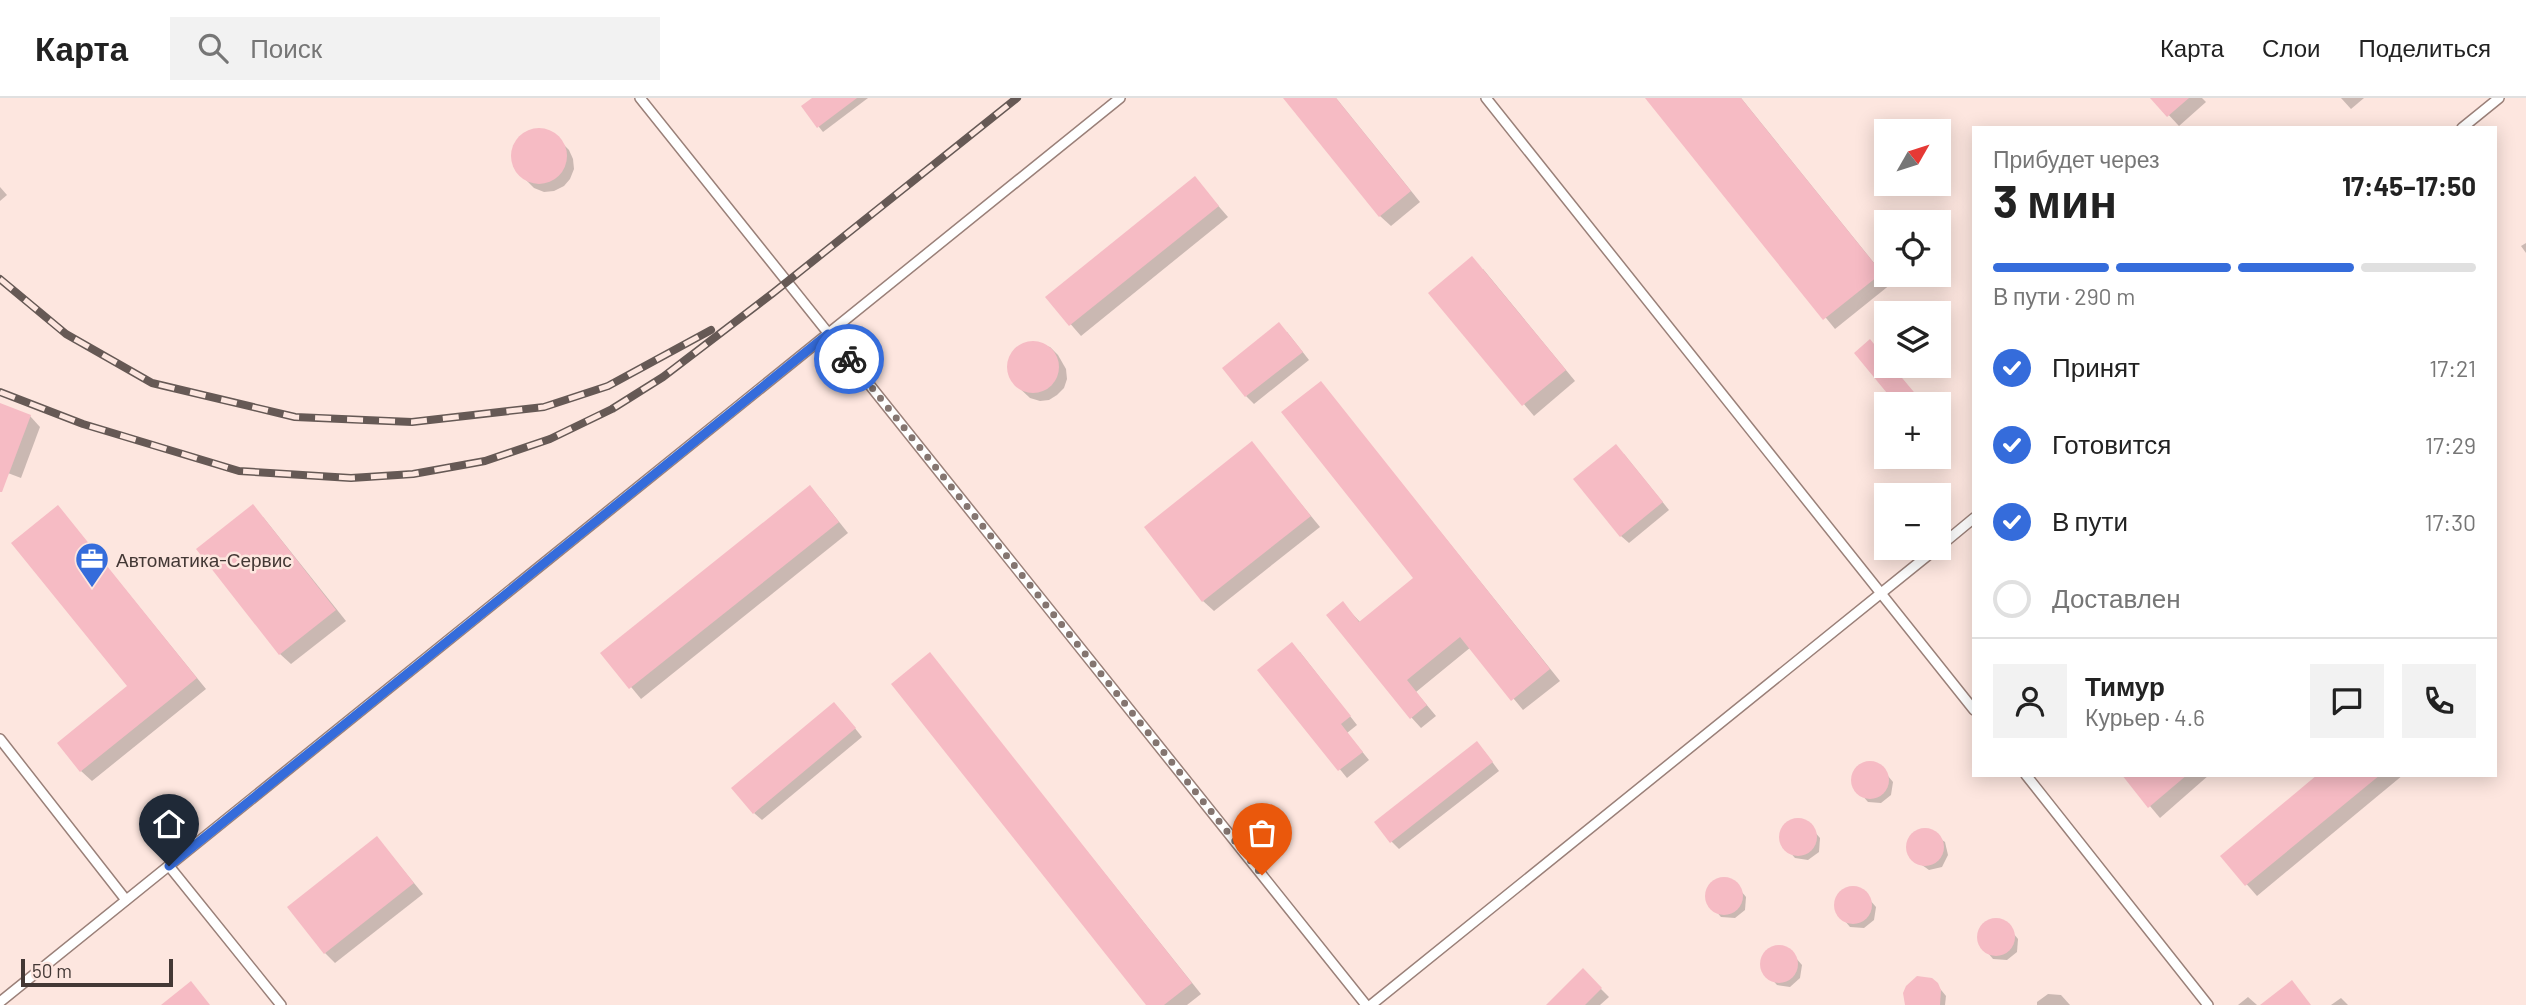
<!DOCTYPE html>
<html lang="ru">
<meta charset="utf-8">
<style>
:root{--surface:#fff;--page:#f2f2f2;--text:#222;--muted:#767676;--line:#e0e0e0;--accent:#356cdb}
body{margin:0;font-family:Barlow,sans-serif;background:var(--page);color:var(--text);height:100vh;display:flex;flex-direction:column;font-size:26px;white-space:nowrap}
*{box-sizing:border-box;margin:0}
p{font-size:23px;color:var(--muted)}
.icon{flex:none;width:38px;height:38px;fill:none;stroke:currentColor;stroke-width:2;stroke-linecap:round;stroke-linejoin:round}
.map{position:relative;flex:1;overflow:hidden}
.details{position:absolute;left:1972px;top:28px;width:525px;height:651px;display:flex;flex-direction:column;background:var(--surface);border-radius:0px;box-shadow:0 4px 18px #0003}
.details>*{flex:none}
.needle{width:46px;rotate:51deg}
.buttons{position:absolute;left:1874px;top:21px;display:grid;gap:14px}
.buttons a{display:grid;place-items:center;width:77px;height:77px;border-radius:0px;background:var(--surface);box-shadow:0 4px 18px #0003;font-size:35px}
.scale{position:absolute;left:21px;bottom:18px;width:152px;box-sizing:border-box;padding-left:7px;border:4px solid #433835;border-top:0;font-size:19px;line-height:24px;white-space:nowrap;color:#433835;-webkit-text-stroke:5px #fde6df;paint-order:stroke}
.pin{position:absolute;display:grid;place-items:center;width:60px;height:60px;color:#fff;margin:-72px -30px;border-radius:50% 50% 50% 0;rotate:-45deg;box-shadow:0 0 7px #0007}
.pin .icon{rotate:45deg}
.courier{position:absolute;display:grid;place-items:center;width:70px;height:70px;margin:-35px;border:5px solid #356cdb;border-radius:50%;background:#fff;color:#222;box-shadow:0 2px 9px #0007}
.head em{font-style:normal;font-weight:700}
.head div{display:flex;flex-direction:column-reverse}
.head{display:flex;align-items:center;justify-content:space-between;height:119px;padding:0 21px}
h1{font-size:46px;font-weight:700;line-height:52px}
.bar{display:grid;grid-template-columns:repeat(4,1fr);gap:10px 7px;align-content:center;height:84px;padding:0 21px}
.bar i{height:9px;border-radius:5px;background:var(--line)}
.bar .on{background:var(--accent)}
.bar p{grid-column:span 4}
.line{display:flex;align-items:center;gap:18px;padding:0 21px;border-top:2px solid var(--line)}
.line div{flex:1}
.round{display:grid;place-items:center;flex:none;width:74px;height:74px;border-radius:0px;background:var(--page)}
ol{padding:0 21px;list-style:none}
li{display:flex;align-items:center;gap:21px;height:77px}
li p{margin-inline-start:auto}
li .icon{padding:7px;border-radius:50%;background:var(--accent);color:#fff;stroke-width:4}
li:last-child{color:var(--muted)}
li i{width:38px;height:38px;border:4px solid var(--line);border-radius:50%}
header{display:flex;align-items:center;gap:42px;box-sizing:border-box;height:98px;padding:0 35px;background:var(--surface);border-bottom:2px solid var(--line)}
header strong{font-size:33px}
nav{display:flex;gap:38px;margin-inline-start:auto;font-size:24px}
.search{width:490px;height:63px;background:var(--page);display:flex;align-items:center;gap:18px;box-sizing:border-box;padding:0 24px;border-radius:0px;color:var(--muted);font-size:26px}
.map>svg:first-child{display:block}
</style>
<header>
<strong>Карта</strong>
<div class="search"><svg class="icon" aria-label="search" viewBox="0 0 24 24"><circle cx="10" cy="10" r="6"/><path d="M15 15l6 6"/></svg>Поиск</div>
<nav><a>Карта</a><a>Слои</a><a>Поделиться</a></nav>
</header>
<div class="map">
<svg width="2526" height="907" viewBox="0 0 2526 907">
<rect width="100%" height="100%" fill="#fde6df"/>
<g fill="#0003">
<path d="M 815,0 L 868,0 L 823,34 L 819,29 Z"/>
<path d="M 1298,0 L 1336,0 L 1420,104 L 1391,128 L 1380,118 Z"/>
<path d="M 1647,0 L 1741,0 L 1891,186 L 1835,231 Z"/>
<path d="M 2153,0 L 2202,0 L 2206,4 L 2179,28 Z"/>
<path d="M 2341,0 L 2364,0 L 2351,11 Z"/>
<path d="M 542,32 L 560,43 L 569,52 L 573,61 L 574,71 L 570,81 L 564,88 L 554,93 L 544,94 L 534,90 L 518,74 L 513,65 L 513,55 L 516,45 L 523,37 L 532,33 Z"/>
<path d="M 1195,81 L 1228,119 L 1081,238 L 1047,199 Z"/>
<path d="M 0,89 L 7,97 L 0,103 Z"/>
<path d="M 2526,145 L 2526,155 L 2521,148 Z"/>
<path d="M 1483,171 L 1575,283 L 1534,318 L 1430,195 Z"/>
<path d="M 1287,234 L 1309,262 L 1254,306 L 1246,298 Z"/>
<path d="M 1035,245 L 1050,249 L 1058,257 L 1066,271 L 1067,281 L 1064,290 L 1057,297 L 1049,302 L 1040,303 L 1030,300 L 1014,285 L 1009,277 L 1008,267 L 1011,258 L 1017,250 L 1026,246 Z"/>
<path d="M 1321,285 L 1560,583 L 1523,612 L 1471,549 L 1416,594 L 1436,618 L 1421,630 L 1411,619 L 1343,506 L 1361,525 L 1416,481 Z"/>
<path d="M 0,307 L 30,318 L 40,329 L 21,380 L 0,372 Z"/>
<path d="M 1252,346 L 1320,429 L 1214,513 L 1203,503 Z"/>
<path d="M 1624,356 L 1669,412 L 1629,445 L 1621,438 Z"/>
<path d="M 820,400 L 848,435 L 641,601 L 603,555 Z"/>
<path d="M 58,409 L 206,591 L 92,683 L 81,673 L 130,589 Z"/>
<path d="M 263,419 L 346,523 L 291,566 L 280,556 Z"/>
<path d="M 1300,554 L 1357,627 L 1347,635 L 1369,662 L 1347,680 L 1259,572 Z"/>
<path d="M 930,557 L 1201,896 L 1187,907 L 1148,907 Z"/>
<path d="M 842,614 L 862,639 L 762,722 L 754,715 Z"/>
<path d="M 1484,653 L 1499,673 L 1399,751 L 1391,743 Z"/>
<path d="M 1865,666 L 1879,667 L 1893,684 L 1891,697 L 1881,705 L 1868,704 L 1853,687 L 1855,674 Z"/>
<path d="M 2124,677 L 2209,677 L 2160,720 Z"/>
<path d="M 2320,677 L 2403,677 L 2257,798 L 2222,758 Z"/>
<path d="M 1793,722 L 1806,724 L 1820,740 L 1819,754 L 1808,762 L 1795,760 L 1781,744 L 1782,731 Z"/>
<path d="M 1927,732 L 1945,744 L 1948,757 L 1942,769 L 1929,772 L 1912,760 L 1908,747 L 1914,735 Z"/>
<path d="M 377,740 L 423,796 L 335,865 L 325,855 Z"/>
<path d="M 1719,781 L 1732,782 L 1746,799 L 1745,812 L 1735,820 L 1721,819 L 1707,803 L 1708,789 Z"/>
<path d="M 1848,791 L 1861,792 L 1876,809 L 1874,822 L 1864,830 L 1850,829 L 1836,812 L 1838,799 Z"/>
<path d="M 1991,823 L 2004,824 L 2018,841 L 2017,854 L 2007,862 L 1993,861 L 1979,844 L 1980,831 Z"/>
<path d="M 1774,849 L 1788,851 L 1802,867 L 1800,880 L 1790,889 L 1777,887 L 1762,870 L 1764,857 Z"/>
<path d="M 1583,873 L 1609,899 L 1600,907 L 1548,907 Z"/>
<path d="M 1937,887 L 1946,898 L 1945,907 L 1910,907 Z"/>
<path d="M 2048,896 L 2061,897 L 2070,907 L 2037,907 L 2037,904 Z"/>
<path d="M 2248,899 L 2257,907 L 2238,907 Z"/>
<path d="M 2341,900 L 2348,907 L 2331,907 Z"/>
</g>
<g fill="#f6bbc4">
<path d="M 812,0 L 857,0 L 817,30 L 801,8 Z"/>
<path d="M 1283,0 L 1336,0 L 1411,93 L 1379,119 Z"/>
<path d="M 1645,0 L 1741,0 L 1882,175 L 1823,222 Z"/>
<path d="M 2150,0 L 2189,0 L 2167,19 Z"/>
<circle cx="539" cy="58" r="28"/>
<path d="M 1195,78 L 1219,108 L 1069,228 L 1045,199 Z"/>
<path d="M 1472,158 L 1566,272 L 1522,308 L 1428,195 Z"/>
<path d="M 1279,224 L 1303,254 L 1245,299 L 1222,270 Z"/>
<path d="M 1870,241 L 1886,261 L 1886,268 L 1892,268 L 1924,306 L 1896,306 L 1854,255 Z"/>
<circle cx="1033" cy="269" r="26"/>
<path d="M 1321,283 L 1550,571 L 1511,603 L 1460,539 L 1407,582 L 1427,607 L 1410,621 L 1326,517 L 1343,503 L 1359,524 L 1413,480 L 1281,314 Z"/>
<path d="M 0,305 L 31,317 L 2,394 L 0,394 Z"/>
<path d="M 1252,343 L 1311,418 L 1202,504 L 1144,429 Z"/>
<path d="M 1616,346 L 1663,404 L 1620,439 L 1573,381 Z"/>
<path d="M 810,387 L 839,424 L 629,591 L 600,555 Z"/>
<path d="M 253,406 L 336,512 L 279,557 L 196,451 Z"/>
<path d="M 58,407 L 197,580 L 80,674 L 57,645 L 127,588 L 11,445 Z"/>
<path d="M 1292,544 L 1351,618 L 1341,626 L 1363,654 L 1338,673 L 1257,572 Z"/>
<path d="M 930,554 L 1192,885 L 1164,907 L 1146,907 L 891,586 Z"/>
<path d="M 834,604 L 856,630 L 753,716 L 731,690 Z"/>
<path d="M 1477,643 L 1493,664 L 1390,745 L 1374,724 Z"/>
<circle cx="1870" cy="682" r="19"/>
<path d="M 2122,677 L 2187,677 L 2148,710 Z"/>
<path d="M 2317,677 L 2380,677 L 2245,788 L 2220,758 Z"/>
<circle cx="1798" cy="739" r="19"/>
<circle cx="1925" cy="749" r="19"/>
<path d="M 377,738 L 414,785 L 324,856 L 287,809 Z"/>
<circle cx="1724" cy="798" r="19"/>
<circle cx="1853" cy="807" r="19"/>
<circle cx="1996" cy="839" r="19"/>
<circle cx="1779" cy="866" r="19"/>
<path d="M 1583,870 L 1602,890 L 1585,907 L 1546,907 Z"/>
<path d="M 1917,878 L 1932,880 L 1938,885 L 1941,892 L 1940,907 L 1905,907 L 1903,895 L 1906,888 Z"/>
<path d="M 2292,882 L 2311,907 L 2260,907 Z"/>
<path d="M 191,883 L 210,907 L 161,907 Z"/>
</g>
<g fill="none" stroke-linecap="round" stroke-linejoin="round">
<g stroke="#9a8079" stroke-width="12">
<g id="service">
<path d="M 640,0 L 1366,907"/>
<path d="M 1486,0 L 1974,612"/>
<path d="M 2462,30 L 2499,0"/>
<path d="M 1939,449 L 1974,420"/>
<path d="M 0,641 L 126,802"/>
<path d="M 2026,677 L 2208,907"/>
<path d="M 169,768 L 281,907"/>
<path d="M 0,904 L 1120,0"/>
<path d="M 1371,907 L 1937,450"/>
</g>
</g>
<use href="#service" stroke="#fff" stroke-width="9"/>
<g stroke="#665955" stroke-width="8">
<g id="rail">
<path d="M 0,181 L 66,236 L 152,285 L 295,319 L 412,324 L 544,309 L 608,288 L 711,232"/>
<path d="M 0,294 L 83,326 L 239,373 L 351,380 L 413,376 L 485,363 L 550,341 L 612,311 L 663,279 L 773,195 L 1017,0"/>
</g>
</g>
<use href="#rail" stroke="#fde6df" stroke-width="5" stroke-dasharray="16" stroke-linecap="butt"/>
</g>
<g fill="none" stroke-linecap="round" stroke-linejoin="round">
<path stroke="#847570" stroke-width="7" stroke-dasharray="0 12.6" d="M 849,261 L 1262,777"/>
<path stroke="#356cdb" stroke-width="9" d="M 169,768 L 828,236 L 849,261"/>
</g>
<defs>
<g id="office-pin" transform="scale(1.75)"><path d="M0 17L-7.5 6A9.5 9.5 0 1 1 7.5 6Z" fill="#356cdb" stroke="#fde6df"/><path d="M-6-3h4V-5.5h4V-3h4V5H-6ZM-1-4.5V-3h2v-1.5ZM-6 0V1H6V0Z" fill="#fff"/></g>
</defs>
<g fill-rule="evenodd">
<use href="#office-pin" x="92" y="461"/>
</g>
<g text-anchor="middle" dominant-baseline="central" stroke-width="5" stroke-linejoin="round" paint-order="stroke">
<g font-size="19" fill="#433835" stroke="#fde6df" text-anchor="start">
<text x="116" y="461">Автоматика-Сервис</text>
</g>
</g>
</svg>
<div class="buttons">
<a><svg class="needle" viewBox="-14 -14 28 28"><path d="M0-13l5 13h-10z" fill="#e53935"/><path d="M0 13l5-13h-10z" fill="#767676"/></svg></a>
<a><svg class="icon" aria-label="locate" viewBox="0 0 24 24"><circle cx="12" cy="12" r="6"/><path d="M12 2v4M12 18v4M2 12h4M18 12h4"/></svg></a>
<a><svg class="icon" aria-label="layers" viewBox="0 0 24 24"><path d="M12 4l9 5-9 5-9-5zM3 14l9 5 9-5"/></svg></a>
<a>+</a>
<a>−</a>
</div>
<div class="scale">50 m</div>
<div class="pin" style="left:1262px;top:777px;background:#ea580c"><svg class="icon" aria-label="bag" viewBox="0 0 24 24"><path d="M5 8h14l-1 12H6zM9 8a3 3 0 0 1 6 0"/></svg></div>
<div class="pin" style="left:169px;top:768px;background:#1f2937"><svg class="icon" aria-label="home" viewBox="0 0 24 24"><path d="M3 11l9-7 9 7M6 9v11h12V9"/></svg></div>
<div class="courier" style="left:849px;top:261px"><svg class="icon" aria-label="bike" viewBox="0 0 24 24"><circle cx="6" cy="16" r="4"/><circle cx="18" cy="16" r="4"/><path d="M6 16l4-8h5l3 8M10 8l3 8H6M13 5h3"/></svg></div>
<section class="details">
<div class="head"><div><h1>3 мин</h1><p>Прибудет через</p></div><em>17:45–17:50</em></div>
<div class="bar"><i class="on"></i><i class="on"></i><i class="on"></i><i></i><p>В пути · 290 m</p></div>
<ol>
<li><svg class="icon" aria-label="check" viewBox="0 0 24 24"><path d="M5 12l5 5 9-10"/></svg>Принят<p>17:21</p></li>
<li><svg class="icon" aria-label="check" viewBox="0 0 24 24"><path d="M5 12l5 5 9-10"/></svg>Готовится<p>17:29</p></li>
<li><svg class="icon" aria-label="check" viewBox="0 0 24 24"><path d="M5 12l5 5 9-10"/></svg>В пути<p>17:30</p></li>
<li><i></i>Доставлен</li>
</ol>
<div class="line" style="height:126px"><a class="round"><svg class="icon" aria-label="person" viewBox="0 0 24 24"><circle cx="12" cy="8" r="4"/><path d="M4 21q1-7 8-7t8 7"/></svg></a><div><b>Тимур</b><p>Курьер · 4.6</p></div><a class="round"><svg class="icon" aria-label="chat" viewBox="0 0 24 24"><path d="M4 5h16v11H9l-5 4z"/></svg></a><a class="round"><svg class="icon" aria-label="phone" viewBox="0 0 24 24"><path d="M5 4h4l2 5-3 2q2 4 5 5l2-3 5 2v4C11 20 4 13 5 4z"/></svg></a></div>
</section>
</div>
